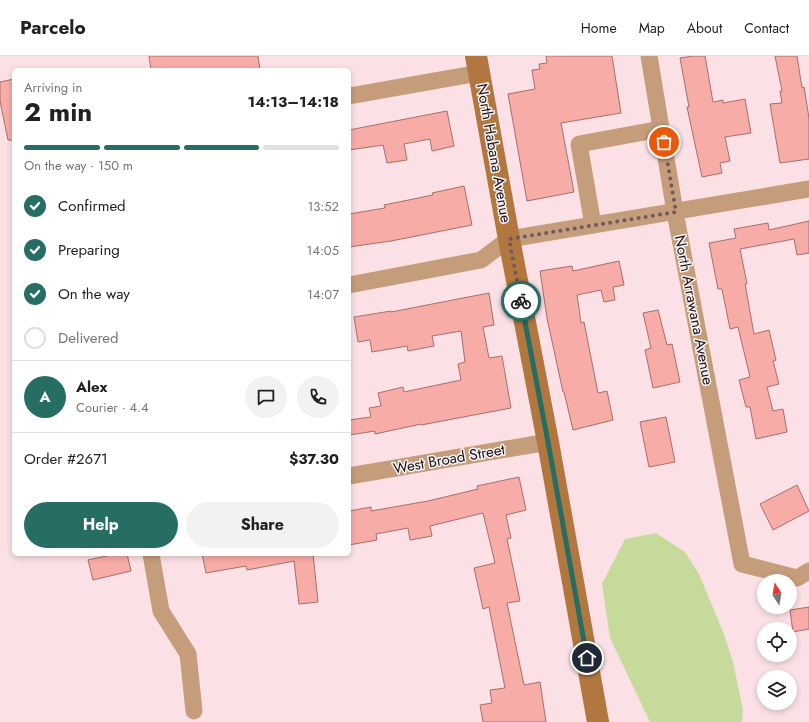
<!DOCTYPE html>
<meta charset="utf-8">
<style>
:root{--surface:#fff;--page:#f2f2f2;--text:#202124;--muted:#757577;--line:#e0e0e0;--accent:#266d63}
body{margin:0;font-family:Jost,sans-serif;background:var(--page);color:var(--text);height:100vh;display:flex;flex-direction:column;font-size:15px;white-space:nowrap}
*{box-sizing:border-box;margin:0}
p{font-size:13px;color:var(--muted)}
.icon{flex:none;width:22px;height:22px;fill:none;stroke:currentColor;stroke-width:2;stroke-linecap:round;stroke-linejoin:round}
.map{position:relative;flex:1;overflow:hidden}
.drawer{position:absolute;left:12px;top:12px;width:339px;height:488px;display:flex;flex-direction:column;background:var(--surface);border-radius:6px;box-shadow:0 2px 6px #0003}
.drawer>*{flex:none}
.needle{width:26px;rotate:349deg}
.fabs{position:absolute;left:757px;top:518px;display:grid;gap:8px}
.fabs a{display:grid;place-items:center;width:40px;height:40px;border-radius:50%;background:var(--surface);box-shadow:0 2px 6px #0003;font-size:20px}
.pin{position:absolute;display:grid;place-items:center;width:34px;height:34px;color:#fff;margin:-17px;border:2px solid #fff;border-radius:50%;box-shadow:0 1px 4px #0007}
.courier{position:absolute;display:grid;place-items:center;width:40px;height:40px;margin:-20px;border:3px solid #266d63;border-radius:50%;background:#fff;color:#222;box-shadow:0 1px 5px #0007}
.summary em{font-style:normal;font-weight:700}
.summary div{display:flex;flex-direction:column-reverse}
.summary{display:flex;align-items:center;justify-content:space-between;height:68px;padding:0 12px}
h1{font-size:26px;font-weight:700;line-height:30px}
.bar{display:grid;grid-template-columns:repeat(4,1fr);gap:6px 4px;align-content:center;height:48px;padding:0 12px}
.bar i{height:5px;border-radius:3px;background:var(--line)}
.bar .on{background:var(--accent)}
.bar p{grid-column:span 4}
.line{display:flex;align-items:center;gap:10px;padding:0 12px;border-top:1px solid var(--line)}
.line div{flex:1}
.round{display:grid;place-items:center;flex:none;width:42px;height:42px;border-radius:21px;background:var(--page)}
ol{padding:0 12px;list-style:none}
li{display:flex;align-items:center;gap:12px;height:44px}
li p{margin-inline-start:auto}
li .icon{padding:4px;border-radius:50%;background:var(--accent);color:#fff;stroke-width:4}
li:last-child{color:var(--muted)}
li i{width:22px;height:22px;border:2px solid var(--line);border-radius:50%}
.button{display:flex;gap:8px;margin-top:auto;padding:8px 12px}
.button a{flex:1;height:46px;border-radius:24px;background:var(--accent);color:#fff;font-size:16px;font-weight:700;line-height:46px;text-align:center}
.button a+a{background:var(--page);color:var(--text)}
header{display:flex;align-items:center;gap:24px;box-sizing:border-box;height:56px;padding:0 20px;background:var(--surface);border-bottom:1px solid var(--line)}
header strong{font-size:19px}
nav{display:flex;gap:22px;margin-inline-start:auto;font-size:14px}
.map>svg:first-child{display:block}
</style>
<header>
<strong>Parcelo</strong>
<nav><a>Home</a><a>Map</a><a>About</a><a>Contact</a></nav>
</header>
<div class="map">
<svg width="809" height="666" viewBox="0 0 809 666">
<rect width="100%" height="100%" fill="#fbe1e6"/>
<path fill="#c6db9b" d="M 656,477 L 685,496 L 699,518 L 724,578 L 733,606 L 743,654 L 742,666 L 650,666 L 610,582 L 602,528 L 625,483 Z"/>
<g fill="#f8aca8" stroke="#a86e6b">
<path d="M 149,0 L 258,0 L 260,14 L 151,14 Z"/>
<path d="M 546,0 L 612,0 L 621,57 L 561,67 L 574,136 L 527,145 L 508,38 L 535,33 L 532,14 L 540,13 L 539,8 L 547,7 Z"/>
<path d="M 693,0 L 705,0 L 713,46 L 723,44 L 723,47 L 745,43 L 751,77 L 725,81 L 730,105 L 720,107 L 722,117 L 702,121 L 687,51 L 689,51 L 680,2 Z"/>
<path d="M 775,0 L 797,0 L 802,32 L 804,31 L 809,62 L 809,103 L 780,107 L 770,48 L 782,47 L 780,35 L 782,35 Z"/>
<path d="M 14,23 L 14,84 L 8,84 L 0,45 L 0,26 Z"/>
<path d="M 447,55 L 454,90 L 432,95 L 430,83 L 404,88 L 407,104 L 387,107 L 383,89 L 349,94 L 349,74 Z"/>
<path d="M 464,130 L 472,169 L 391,185 L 349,191 L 349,158 L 385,152 L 384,149 L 433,139 L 432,137 Z"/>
<path d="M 809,165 L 809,197 L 797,199 L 794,183 L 740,193 L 747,228 L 745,228 L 754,278 L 769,274 L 776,304 L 773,305 L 779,328 L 767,331 L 773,355 L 783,353 L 787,376 L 756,383 L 750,351 L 746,351 L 739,324 L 750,321 L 738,271 L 730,273 L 722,233 L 718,233 L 709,187 L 736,182 L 734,173 L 768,167 L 769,174 Z"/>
<path d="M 619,205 L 624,229 L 613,231 L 615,244 L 604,246 L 601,234 L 577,239 L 581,267 L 584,266 L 598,337 L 607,335 L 613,364 L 573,374 L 564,336 L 563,336 L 547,262 L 540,215 L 572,210 L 573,215 Z"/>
<path d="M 489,237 L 494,269 L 483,271 L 489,302 L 502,300 L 511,352 L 421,369 L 421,368 L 375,378 L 375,375 L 349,379 L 349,364 L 371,361 L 369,352 L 381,350 L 378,337 L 403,331 L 404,336 L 461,324 L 458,308 L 465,306 L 461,275 L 432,280 L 434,290 L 408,295 L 407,290 L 372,296 L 370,284 L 358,286 L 354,261 L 391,255 L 391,256 Z"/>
<path d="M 658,254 L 667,289 L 672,288 L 680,326 L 653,332 L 645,294 L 651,292 L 643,257 Z"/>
<path d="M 666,361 L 675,406 L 649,411 L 640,366 Z"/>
<path d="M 519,421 L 526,454 L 506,459 L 511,482 L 507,483 L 520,545 L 507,547 L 524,629 L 540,626 L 546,666 L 483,666 L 480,649 L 492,647 L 490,634 L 505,632 L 489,551 L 483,553 L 474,512 L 495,507 L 483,457 L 430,470 L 432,480 L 410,484 L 408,472 L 376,478 L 377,484 L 349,489 L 349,455 L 371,451 L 371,455 L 428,445 L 478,433 L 477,430 Z"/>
<path d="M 797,429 L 809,455 L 773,474 L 760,448 Z"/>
<path d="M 115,498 L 127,498 L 131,515 L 93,524 L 88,504 Z"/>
<path d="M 202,498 L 313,498 L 318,546 L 299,548 L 294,505 L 247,514 L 246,510 L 206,517 Z"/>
<path d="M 809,551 L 809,573 L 793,576 L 790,554 Z"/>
</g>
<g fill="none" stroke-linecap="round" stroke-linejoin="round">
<g stroke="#c59d7a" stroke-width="17">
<path d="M 649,0 L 675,156 L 742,508 L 797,522 L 809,515"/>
<path d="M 349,40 L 479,17"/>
<path d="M 593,169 L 579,88 L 661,73"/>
<path d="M 349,229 L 481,204 L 509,183 L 809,133"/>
<path d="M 349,420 L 548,386"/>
<path d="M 151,498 L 161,555 L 188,598 L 194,655"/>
</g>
<path stroke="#b1773f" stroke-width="22" d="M 476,0 L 509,183 L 548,386 L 598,666"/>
</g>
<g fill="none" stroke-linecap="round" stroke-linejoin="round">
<path stroke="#6f585e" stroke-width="4" stroke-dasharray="0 7.2" d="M 521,245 L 509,183 L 676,156 L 664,86"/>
<path stroke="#266d63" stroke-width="5" d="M 521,245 L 548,386 L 587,602"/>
</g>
<g text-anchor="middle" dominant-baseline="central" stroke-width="3" stroke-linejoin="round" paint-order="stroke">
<g font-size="15" fill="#230e14" stroke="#f5f5f5">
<text transform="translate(494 97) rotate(80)">North Habana Avenue</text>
<text transform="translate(694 254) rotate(79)">North Arrawana Avenue</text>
<text transform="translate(449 403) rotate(-10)">West Broad Street</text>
</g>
</g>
</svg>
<div class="fabs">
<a><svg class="needle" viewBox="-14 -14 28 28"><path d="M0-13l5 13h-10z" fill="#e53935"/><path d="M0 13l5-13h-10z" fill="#757577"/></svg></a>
<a><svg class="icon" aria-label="locate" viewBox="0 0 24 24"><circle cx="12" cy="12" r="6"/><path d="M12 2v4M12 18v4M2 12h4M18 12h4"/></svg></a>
<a><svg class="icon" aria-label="layers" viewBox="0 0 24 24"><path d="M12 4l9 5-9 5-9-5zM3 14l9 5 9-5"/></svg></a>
</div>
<div class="pin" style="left:664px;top:86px;background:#ea580c"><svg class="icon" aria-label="bag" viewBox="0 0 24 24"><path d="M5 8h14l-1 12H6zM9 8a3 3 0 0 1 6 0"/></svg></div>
<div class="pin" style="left:587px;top:602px;background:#1f2937"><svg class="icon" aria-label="home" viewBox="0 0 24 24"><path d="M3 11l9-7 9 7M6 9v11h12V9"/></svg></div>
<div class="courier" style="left:521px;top:245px"><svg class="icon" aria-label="bike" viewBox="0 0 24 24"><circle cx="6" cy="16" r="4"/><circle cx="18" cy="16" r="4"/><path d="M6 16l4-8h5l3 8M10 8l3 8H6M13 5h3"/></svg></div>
<section class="drawer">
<div class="summary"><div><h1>2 min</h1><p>Arriving in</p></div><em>14:13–14:18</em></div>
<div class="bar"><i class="on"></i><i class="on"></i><i class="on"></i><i></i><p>On the way · 150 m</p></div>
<ol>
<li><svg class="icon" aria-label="check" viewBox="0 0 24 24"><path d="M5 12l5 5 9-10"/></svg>Confirmed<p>13:52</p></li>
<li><svg class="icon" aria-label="check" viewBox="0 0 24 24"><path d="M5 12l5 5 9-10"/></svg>Preparing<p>14:05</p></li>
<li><svg class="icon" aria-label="check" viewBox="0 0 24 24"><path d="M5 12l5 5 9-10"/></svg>On the way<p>14:07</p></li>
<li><i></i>Delivered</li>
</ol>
<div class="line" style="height:72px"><b class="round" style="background:var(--accent);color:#fff">A</b><div><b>Alex</b><p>Courier · 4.4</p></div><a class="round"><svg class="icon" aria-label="chat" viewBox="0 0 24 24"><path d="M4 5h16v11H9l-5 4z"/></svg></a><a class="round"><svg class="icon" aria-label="phone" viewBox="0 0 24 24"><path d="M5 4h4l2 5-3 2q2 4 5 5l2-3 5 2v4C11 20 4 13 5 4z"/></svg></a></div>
<div class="line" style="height:52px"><div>Order #2671</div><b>$37.30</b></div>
<div class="button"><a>Help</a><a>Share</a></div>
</section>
</div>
